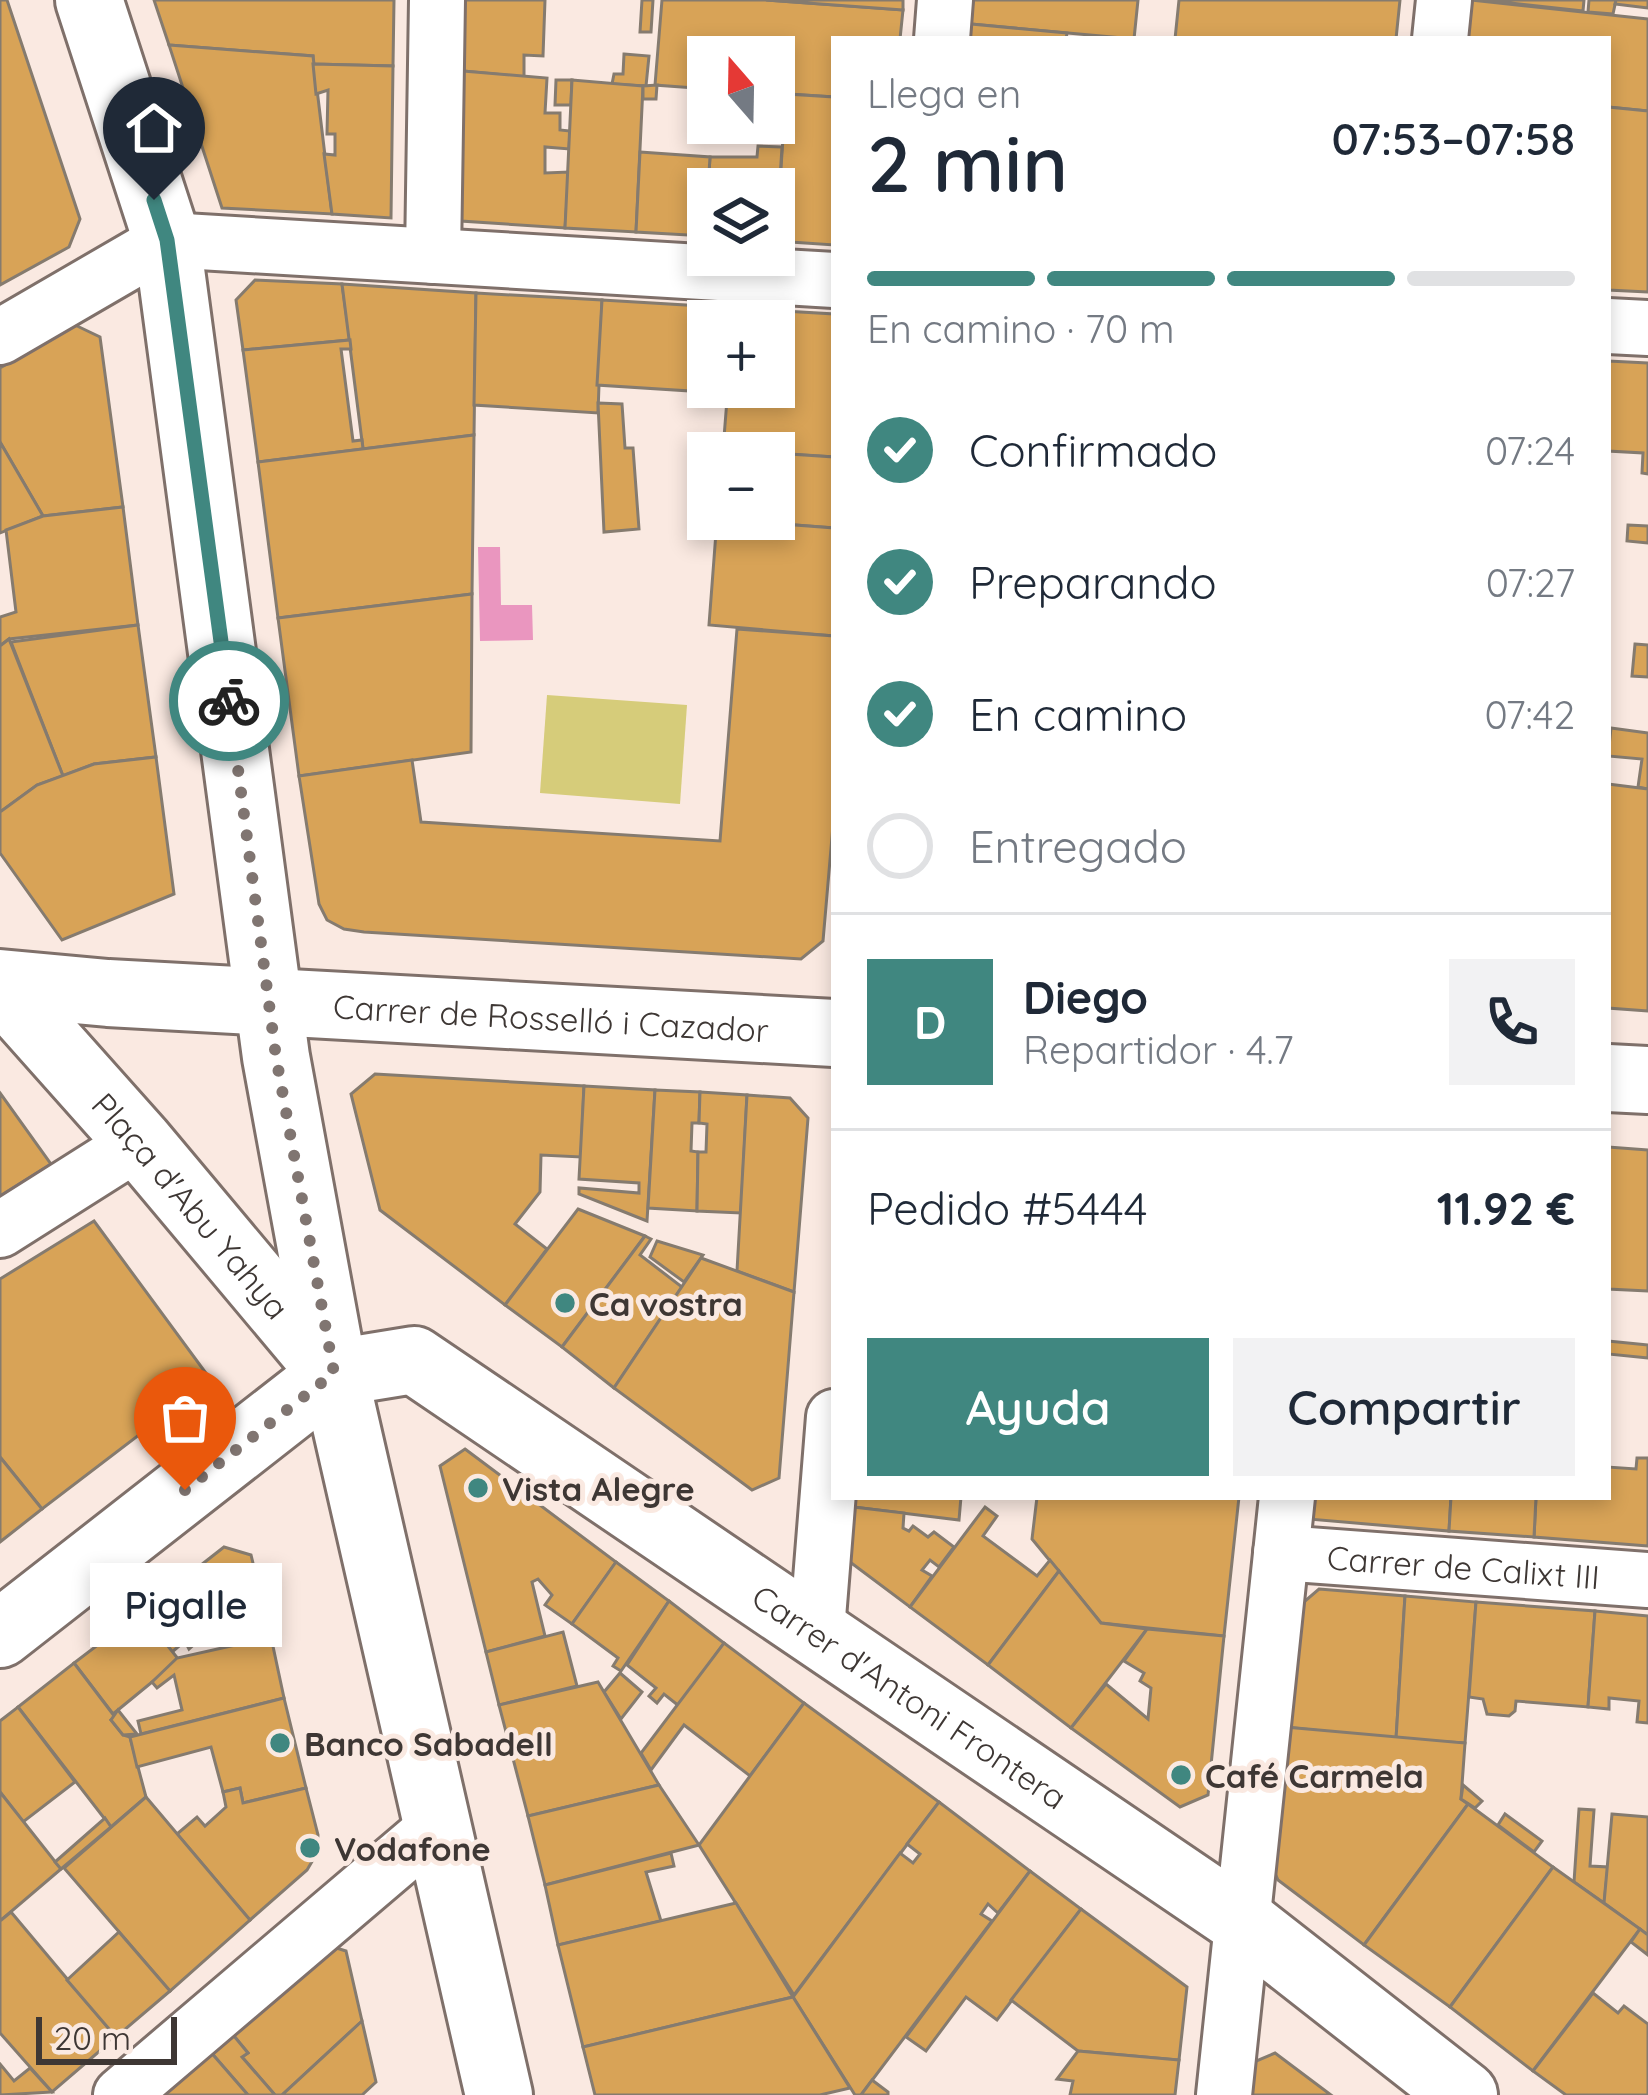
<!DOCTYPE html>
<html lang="es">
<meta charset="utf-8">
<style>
:root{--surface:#fff;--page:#f2f2f3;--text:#1f2937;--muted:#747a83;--line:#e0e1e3;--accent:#408780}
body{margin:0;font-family:Quicksand,sans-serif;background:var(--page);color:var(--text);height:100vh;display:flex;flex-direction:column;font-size:45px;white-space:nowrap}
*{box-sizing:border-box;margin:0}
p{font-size:39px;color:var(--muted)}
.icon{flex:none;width:66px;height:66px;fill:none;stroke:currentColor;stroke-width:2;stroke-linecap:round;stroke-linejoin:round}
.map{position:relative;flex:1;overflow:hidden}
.sheet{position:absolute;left:831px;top:36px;width:780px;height:1464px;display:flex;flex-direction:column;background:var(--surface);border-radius:0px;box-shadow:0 6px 18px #0003}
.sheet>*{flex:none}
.needle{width:78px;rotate:340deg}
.controls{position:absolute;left:687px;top:36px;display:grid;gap:24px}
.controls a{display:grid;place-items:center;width:108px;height:108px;border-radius:0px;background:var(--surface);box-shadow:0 6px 18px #0003;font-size:60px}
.scale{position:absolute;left:36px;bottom:30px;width:141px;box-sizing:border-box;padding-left:12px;border:6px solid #3e3734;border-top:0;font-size:33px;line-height:42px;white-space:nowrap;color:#3e3734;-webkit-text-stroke:9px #fae9e1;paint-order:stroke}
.pin{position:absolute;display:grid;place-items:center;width:102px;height:102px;color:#fff;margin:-123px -51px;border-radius:50% 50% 50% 0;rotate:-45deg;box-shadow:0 0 12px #0007}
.pin .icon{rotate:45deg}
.courier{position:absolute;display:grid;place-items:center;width:120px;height:120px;margin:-60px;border:9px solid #408780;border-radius:50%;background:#fff;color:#222;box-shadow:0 3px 15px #0007}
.bubble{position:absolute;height:84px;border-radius:0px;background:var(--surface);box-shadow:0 6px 18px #0003;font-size:39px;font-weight:600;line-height:84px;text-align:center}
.overview em{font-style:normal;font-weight:600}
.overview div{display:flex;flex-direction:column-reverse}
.overview{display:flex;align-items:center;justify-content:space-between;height:204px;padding:0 36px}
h1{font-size:78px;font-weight:600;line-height:90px}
.bar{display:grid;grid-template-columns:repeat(4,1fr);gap:18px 12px;align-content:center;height:144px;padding:0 36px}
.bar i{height:15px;border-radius:9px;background:var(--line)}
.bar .active{background:var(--accent)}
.bar p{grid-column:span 4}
.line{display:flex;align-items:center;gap:30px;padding:0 36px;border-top:3px solid var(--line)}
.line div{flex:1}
.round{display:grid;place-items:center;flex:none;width:126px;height:126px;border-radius:0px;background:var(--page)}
ol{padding:0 36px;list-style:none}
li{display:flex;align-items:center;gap:36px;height:132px}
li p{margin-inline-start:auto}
li .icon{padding:12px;border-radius:50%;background:var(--accent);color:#fff;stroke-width:4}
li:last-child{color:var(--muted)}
li i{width:66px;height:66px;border:6px solid var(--line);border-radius:50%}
.action{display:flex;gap:24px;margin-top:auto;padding:24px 36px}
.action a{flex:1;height:138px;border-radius:0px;background:var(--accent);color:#fff;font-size:48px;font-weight:600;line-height:138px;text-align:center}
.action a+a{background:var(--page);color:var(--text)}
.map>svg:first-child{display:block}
</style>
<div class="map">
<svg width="1648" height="2095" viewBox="0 0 1648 2095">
<rect width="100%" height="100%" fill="#fae9e1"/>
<path fill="#d6cc7a" d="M 547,695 L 687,705 L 680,804 L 540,793 Z"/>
<path fill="#ea96bf" d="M 478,547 L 500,547 L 501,605 L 532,605 L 533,640 L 480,641 Z"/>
<g fill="#d8a357" stroke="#857b6f" stroke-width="3">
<path d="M 0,0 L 7,0 L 80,219 L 69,247 L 0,285 Z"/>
<path d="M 154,0 L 394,0 L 393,66 L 313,64 L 313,56 L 169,45 Z"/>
<path d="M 464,0 L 545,0 L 543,56 L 524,55 L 524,77 L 463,71 Z"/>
<path d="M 642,0 L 653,0 L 651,32 L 640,32 Z"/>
<path d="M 662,0 L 766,0 L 903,10 L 900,39 L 834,39 L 834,97 L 774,93 L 774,57 L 708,57 L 708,89 L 655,85 Z"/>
<path d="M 766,0 L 903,0 L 903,10 Z"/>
<path d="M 973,0 L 1138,0 L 1134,39 L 971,24 Z"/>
<path d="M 1179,0 L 1400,0 L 1396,39 L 1175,39 Z"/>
<path d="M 1471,0 L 1648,19 L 1648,111 L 1608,107 L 1608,39 L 1467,39 Z"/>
<path d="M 1484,0 L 1584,0 L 1583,11 Z"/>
<path d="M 1589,0 L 1616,0 L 1613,14 L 1588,12 Z"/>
<path d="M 1616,0 L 1648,0 L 1648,8 L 1615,4 Z"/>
<path d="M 971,24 L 1067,33 L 1066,39 L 970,39 Z"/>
<path d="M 169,45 L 313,56 L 332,214 L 222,208 Z"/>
<path d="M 624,54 L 649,56 L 646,86 L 612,84 L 614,74 L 623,74 Z"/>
<path d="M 313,64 L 393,66 L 391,218 L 332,214 L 324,154 L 335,155 L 335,134 L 327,134 L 328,90 L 316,94 Z"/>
<path d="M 463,71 L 547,78 L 545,113 L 560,113 L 560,130 L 570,131 L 569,149 L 545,147 L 545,173 L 569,172 L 565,228 L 461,221 Z"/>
<path d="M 556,80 L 572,80 L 571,105 L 555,105 Z"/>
<path d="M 572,80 L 643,86 L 636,232 L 565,228 Z"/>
<path d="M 657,85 L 656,99 L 643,99 L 643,86 Z"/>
<path d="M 701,88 L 708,89 L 708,113 L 701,112 Z"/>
<path d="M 774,93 L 786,94 L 786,109 L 774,108 Z"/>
<path d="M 786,94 L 834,97 L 834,245 L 776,241 Z"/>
<path d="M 1608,107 L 1648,111 L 1648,292 L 1608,290 Z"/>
<path d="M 758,146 L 782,147 L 776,241 L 774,189 L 708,189 L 710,157 L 757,157 Z"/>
<path d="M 640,152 L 710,157 L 705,236 L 636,232 Z"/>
<path d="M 255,280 L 342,284 L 350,340 L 243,350 L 236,300 Z"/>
<path d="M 342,284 L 476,293 L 474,435 L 363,449 Z"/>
<path d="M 476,293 L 602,300 L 598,413 L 474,405 Z"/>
<path d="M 602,300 L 735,308 L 733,321 L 708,321 L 708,387 L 728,387 L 727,399 L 705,397 L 705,392 L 597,385 Z"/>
<path d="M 735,308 L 834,314 L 834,457 L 723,450 L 728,387 L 774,387 L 774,321 L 733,321 Z"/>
<path d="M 75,325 L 100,337 L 123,507 L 43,516 L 0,442 L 0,368 Z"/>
<path d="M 350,340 L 351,349 L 341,349 L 353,441 L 362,440 L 363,449 L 258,462 L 243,350 Z"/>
<path d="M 1608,361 L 1648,363 L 1648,474 L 1642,473 L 1643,453 L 1608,451 Z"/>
<path d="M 598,403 L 622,404 L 625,448 L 633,448 L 639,529 L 604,532 Z"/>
<path d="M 474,435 L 472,594 L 278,618 L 258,462 Z"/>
<path d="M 0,442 L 43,516 L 0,533 Z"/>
<path d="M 774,453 L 834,457 L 834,528 L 717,519 L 774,519 Z"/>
<path d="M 123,507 L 138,625 L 9,639 L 0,646 L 0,617 L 16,612 L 6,530 L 43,516 Z"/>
<path d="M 717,519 L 834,528 L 834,636 L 709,625 Z"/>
<path d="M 1628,525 L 1648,526 L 1648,543 L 1627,541 Z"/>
<path d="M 472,594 L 471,752 L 299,776 L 278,618 Z"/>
<path d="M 138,625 L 156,757 L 94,764 L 63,776 L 11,642 Z"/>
<path d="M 737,629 L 834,636 L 834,814 L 823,941 L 801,959 L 364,932 L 344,929 L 327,920 L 319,904 L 299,776 L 412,760 L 421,822 L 720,841 Z"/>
<path d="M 9,639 L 63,776 L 37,785 L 0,812 L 0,646 Z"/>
<path d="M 1635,644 L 1648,645 L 1648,677 L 1632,676 Z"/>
<path d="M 1611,728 L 1648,733 L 1648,789 L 1638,787 L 1642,759 L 1608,756 Z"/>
<path d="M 156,757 L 174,894 L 62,940 L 0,853 L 0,812 L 37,785 L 94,764 Z"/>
<path d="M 1608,784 L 1648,789 L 1648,1011 L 1608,1008 Z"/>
<path d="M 375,1074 L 584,1086 L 581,1157 L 541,1155 L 540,1192 L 515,1224 L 547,1249 L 505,1305 L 380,1210 L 351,1094 Z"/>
<path d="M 584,1086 L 655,1090 L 647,1221 L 579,1194 L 579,1188 L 639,1193 L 639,1183 L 579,1179 Z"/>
<path d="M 655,1090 L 700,1092 L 699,1123 L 692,1123 L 691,1151 L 698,1152 L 697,1211 L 648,1208 Z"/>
<path d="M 700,1092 L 747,1095 L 741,1213 L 697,1211 L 698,1152 L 706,1152 L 707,1124 L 699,1123 Z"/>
<path d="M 0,1093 L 51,1164 L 0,1196 Z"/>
<path d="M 747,1095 L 790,1098 L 808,1118 L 794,1292 L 737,1271 Z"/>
<path d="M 1608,1147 L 1648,1150 L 1648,1291 L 1608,1289 Z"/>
<path d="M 578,1209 L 645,1236 L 562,1347 L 505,1305 Z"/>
<path d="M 94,1221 L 211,1380 L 42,1509 L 0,1457 L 0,1279 Z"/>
<path d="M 645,1236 L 651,1239 L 640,1255 L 682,1287 L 614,1388 L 562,1347 Z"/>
<path d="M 657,1241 L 703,1255 L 684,1282 L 650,1257 Z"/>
<path d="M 701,1258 L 794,1292 L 779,1478 L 752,1490 L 614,1388 Z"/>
<path d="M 1608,1341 L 1648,1345 L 1648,1358 L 1608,1354 Z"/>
<path d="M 465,1449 L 616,1562 L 572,1624 L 545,1605 L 552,1595 L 538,1579 L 532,1582 L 545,1636 L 486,1652 L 440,1466 Z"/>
<path d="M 0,1457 L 42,1509 L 0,1542 Z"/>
<path d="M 1637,1458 L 1648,1458 L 1648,1546 L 1534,1537 L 1536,1497 L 1608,1497 L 1608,1467 L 1636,1469 Z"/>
<path d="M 846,1497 L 961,1497 L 959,1520 L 845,1506 Z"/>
<path d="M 1037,1497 L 1239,1497 L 1224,1636 L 1101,1623 L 1032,1539 Z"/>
<path d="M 1310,1497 L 1451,1497 L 1449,1531 L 1308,1519 Z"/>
<path d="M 1451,1497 L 1536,1497 L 1534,1537 L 1449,1531 Z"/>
<path d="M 845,1506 L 904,1513 L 903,1528 L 909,1531 L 913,1526 L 928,1537 L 934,1532 L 954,1547 L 939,1567 L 930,1560 L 922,1570 L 932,1576 L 910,1607 L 842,1556 Z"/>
<path d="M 985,1507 L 997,1516 L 983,1536 L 1037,1576 L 1050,1560 L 1059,1571 L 988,1665 L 910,1607 Z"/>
<path d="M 224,1547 L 251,1555 L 271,1637 L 229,1647 L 226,1635 L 219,1637 L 209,1631 L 189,1649 L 185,1641 L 172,1652 L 141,1612 Z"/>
<path d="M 616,1562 L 669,1601 L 621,1671 L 613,1666 L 618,1658 L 572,1624 Z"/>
<path d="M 1059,1571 L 1101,1623 L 1147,1629 L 1071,1728 L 988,1665 Z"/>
<path d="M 1319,1589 L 1405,1596 L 1396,1739 L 1285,1727 L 1298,1607 Z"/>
<path d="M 1405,1596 L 1476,1602 L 1465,1743 L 1396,1739 Z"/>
<path d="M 669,1601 L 724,1643 L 679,1706 L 664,1694 L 657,1703 L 649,1696 L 656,1688 L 627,1665 Z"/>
<path d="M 1476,1602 L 1595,1611 L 1588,1707 L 1516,1701 L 1515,1711 L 1509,1716 L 1487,1714 L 1483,1699 L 1469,1697 Z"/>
<path d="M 1595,1611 L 1648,1616 L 1648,1723 L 1637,1722 L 1639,1701 L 1609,1698 L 1609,1709 L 1588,1707 Z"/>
<path d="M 141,1612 L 179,1660 L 113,1714 L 74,1663 Z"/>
<path d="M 1147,1629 L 1224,1636 L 1208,1795 L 1180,1807 L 1071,1728 L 1106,1684 L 1148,1719 L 1151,1688 L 1140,1681 L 1144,1673 L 1124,1661 Z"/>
<path d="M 563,1632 L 577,1686 L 499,1705 L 486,1652 Z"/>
<path d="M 271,1637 L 284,1698 L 141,1734 L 138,1721 L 182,1710 L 174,1675 L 157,1688 L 152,1682 L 177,1658 Z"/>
<path d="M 724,1643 L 804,1703 L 750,1776 L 684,1725 L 651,1770 L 641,1753 Z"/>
<path d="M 74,1663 L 115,1717 L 111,1720 L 123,1735 L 130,1737 L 146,1797 L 111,1827 L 18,1707 Z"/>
<path d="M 620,1673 L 642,1692 L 621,1719 L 604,1692 Z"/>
<path d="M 598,1682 L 659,1785 L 528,1816 L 499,1705 Z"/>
<path d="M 284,1698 L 306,1788 L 243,1803 L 240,1788 L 223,1792 L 211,1747 L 137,1767 L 130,1737 Z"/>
<path d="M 804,1703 L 939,1802 L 794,1995 L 699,1845 Z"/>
<path d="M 18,1707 L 75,1782 L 23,1822 L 0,1792 L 0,1721 Z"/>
<path d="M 118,1710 L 137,1734 L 123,1735 L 111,1720 Z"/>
<path d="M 1285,1727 L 1465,1743 L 1461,1799 L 1468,1804 L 1364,1945 L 1278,1880 L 1271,1864 Z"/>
<path d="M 659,1785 L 699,1845 L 545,1885 L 528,1816 Z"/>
<path d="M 1463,1785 L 1482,1801 L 1475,1808 L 1461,1799 Z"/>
<path d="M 240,1788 L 243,1803 L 306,1788 L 318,1835 L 317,1853 L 307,1870 L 250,1920 L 177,1834 L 197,1817 L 205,1826 L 226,1807 L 223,1792 Z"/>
<path d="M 0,1792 L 61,1869 L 0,1921 Z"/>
<path d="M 146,1797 L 250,1920 L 170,1991 L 64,1868 Z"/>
<path d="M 939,1802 L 1030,1871 L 998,1913 L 988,1904 L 981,1914 L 992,1921 L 861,2095 L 855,2095 L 793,1997 L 900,1853 L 913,1863 L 920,1854 L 907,1844 Z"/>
<path d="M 1468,1804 L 1553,1867 L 1450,2007 L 1364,1945 Z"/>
<path d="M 1579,1809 L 1594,1810 L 1590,1866 L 1608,1867 L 1604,1903 L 1574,1882 Z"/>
<path d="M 1505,1814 L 1542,1841 L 1534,1852 L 1498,1825 Z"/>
<path d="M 1612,1814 L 1648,1817 L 1648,1935 L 1604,1903 Z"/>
<path d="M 105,1818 L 111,1827 L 61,1869 L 55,1862 Z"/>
<path d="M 671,1853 L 674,1866 L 646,1872 L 661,1921 L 558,1945 L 545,1885 Z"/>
<path d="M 1553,1867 L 1640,1929 L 1533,2071 L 1450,2007 Z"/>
<path d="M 1030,1871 L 1081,1909 L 997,2020 L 966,1997 L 926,2051 L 906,2037 Z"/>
<path d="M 736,1903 L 793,1997 L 583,2047 L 558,1945 Z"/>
<path d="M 1081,1909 L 1187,1987 L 1179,2060 L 1078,2051 L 1011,2000 Z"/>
<path d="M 11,1912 L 116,2037 L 52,2092 L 0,2033 L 0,1921 Z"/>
<path d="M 1640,1929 L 1648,1935 L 1648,1955 L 1631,1942 Z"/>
<path d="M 119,1932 L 170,1991 L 116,2037 L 67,1980 Z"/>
<path d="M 330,1946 L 346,1951 L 362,2021 L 282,2095 L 275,2095 L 242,2057 L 248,2053 L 229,2030 Z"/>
<path d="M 1593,1993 L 1618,2013 L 1624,2006 L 1648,2024 L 1648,2095 L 1566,2095 L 1533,2071 Z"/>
<path d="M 793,1997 L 850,2088 L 820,2095 L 595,2095 L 583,2047 Z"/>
<path d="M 362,2021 L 376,2082 L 362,2095 L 282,2095 Z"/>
<path d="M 229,2030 L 248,2053 L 242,2057 L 275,2095 L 248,2095 L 208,2049 Z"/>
<path d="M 208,2049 L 248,2095 L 155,2095 Z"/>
<path d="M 1078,2051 L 1179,2060 L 1175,2095 L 1070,2095 L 1073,2081 L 1057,2079 Z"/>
<path d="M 1275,2053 L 1331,2095 L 1246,2095 L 1249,2064 Z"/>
<path d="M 0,2064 L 14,2081 L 30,2068 L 52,2092 L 0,2095 Z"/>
<path d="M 872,2080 L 888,2092 L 888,2095 L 861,2095 Z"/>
</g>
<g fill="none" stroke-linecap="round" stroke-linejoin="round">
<g stroke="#7f706a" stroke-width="60">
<g id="street">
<path d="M 942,39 L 945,0"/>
<path d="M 1440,39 L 1444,0"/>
<path d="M 433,256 L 437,0"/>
<path d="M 1608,326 L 1648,328"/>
<path d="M 0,337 L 167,240 L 834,280"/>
<path d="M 0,1230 L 139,1142"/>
<path id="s1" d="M 1281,1553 L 1648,1580"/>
<path d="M 817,1630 L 834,1417"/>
<path d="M 121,2095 L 437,1826"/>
<path d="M 1224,2095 L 1287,1497"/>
</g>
</g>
<g stroke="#7f706a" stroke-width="72">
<g id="secondary">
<path d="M 89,0 L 167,240 L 276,1057 L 334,1373 L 499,2095"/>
<path id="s2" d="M 0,983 L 108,993 L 834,1033"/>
<path id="s3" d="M 0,986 L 139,1142 L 331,1371"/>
<path d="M 1608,1078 L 1648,1080"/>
<path id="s4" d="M 0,1634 L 334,1373 L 414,1360 L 1243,1922 L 1464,2095"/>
</g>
</g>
<use href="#street" stroke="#fff" stroke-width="54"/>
<use href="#secondary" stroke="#fff" stroke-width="66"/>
</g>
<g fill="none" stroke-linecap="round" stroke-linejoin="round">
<path stroke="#807571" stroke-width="12" stroke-dasharray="0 21.6" d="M 185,1490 L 334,1373 L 276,1057 L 229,701"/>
<path stroke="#408780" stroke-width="15" d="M 154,200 L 167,240 L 229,701"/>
</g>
<g fill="#408780" stroke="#fae9e1" stroke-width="4.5">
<circle cx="565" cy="1303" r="12"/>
<circle cx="478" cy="1488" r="12"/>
<circle cx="280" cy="1743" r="12"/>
<circle cx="1181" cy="1775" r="12"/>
<circle cx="310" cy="1848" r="12"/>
</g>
<g text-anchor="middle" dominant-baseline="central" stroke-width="10" stroke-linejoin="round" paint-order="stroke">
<g font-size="33" fill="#3e3734" stroke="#fae9e1">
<text stroke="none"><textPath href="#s2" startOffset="552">Carrer de Rosselló i Cazador</textPath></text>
<text stroke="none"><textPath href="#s3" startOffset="291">Plaça d'Abu Yahya</textPath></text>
<text stroke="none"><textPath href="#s1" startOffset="183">Carrer de Calixt III</textPath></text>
<text stroke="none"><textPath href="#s4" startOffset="1104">Carrer d'Antoni Frontera</textPath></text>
</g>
<g font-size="33" font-weight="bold" fill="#3e3734" stroke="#fae9e1" text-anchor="start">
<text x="589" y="1303">Ca vostra</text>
<text x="502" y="1488">Vista Alegre</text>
<text x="304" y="1743">Banco Sabadell</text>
<text x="1205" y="1775">Café Carmela</text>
<text x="334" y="1848">Vodafone</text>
</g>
</g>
</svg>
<div class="controls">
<a><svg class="needle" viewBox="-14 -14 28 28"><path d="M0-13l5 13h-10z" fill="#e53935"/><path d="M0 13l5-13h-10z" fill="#747a83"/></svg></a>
<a><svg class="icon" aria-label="layers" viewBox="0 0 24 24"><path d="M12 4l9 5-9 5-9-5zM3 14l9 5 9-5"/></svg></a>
<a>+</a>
<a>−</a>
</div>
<div class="scale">20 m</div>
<div class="pin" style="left:185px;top:1490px;background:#ea580c"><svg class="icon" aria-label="bag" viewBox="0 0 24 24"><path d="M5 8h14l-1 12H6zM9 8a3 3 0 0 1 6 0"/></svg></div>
<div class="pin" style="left:154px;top:200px;background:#1f2937"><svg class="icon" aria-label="home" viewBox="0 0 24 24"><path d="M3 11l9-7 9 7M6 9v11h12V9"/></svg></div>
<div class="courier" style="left:229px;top:701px"><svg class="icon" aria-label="bike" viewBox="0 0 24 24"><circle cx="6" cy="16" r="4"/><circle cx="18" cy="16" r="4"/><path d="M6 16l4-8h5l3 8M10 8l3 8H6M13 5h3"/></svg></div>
<div class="bubble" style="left:90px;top:1563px;width:192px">Pigalle</div>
<section class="sheet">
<div class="overview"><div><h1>2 min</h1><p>Llega en</p></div><em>07:53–07:58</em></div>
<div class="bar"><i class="active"></i><i class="active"></i><i class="active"></i><i></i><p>En camino · 70 m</p></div>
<ol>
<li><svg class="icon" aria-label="check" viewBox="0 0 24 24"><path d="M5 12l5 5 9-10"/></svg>Confirmado<p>07:24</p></li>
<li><svg class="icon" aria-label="check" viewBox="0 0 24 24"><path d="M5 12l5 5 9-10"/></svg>Preparando<p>07:27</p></li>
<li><svg class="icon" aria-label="check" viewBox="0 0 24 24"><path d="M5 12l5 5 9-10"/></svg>En camino<p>07:42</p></li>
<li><i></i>Entregado</li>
</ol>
<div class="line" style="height:216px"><b class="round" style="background:var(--accent);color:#fff">D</b><div><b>Diego</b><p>Repartidor · 4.7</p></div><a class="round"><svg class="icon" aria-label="phone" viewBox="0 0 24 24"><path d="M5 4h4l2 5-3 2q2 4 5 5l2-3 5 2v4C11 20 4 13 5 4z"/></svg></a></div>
<div class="line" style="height:156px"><div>Pedido #5444</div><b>11.92 €</b></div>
<div class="action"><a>Ayuda</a><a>Compartir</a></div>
</section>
</div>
